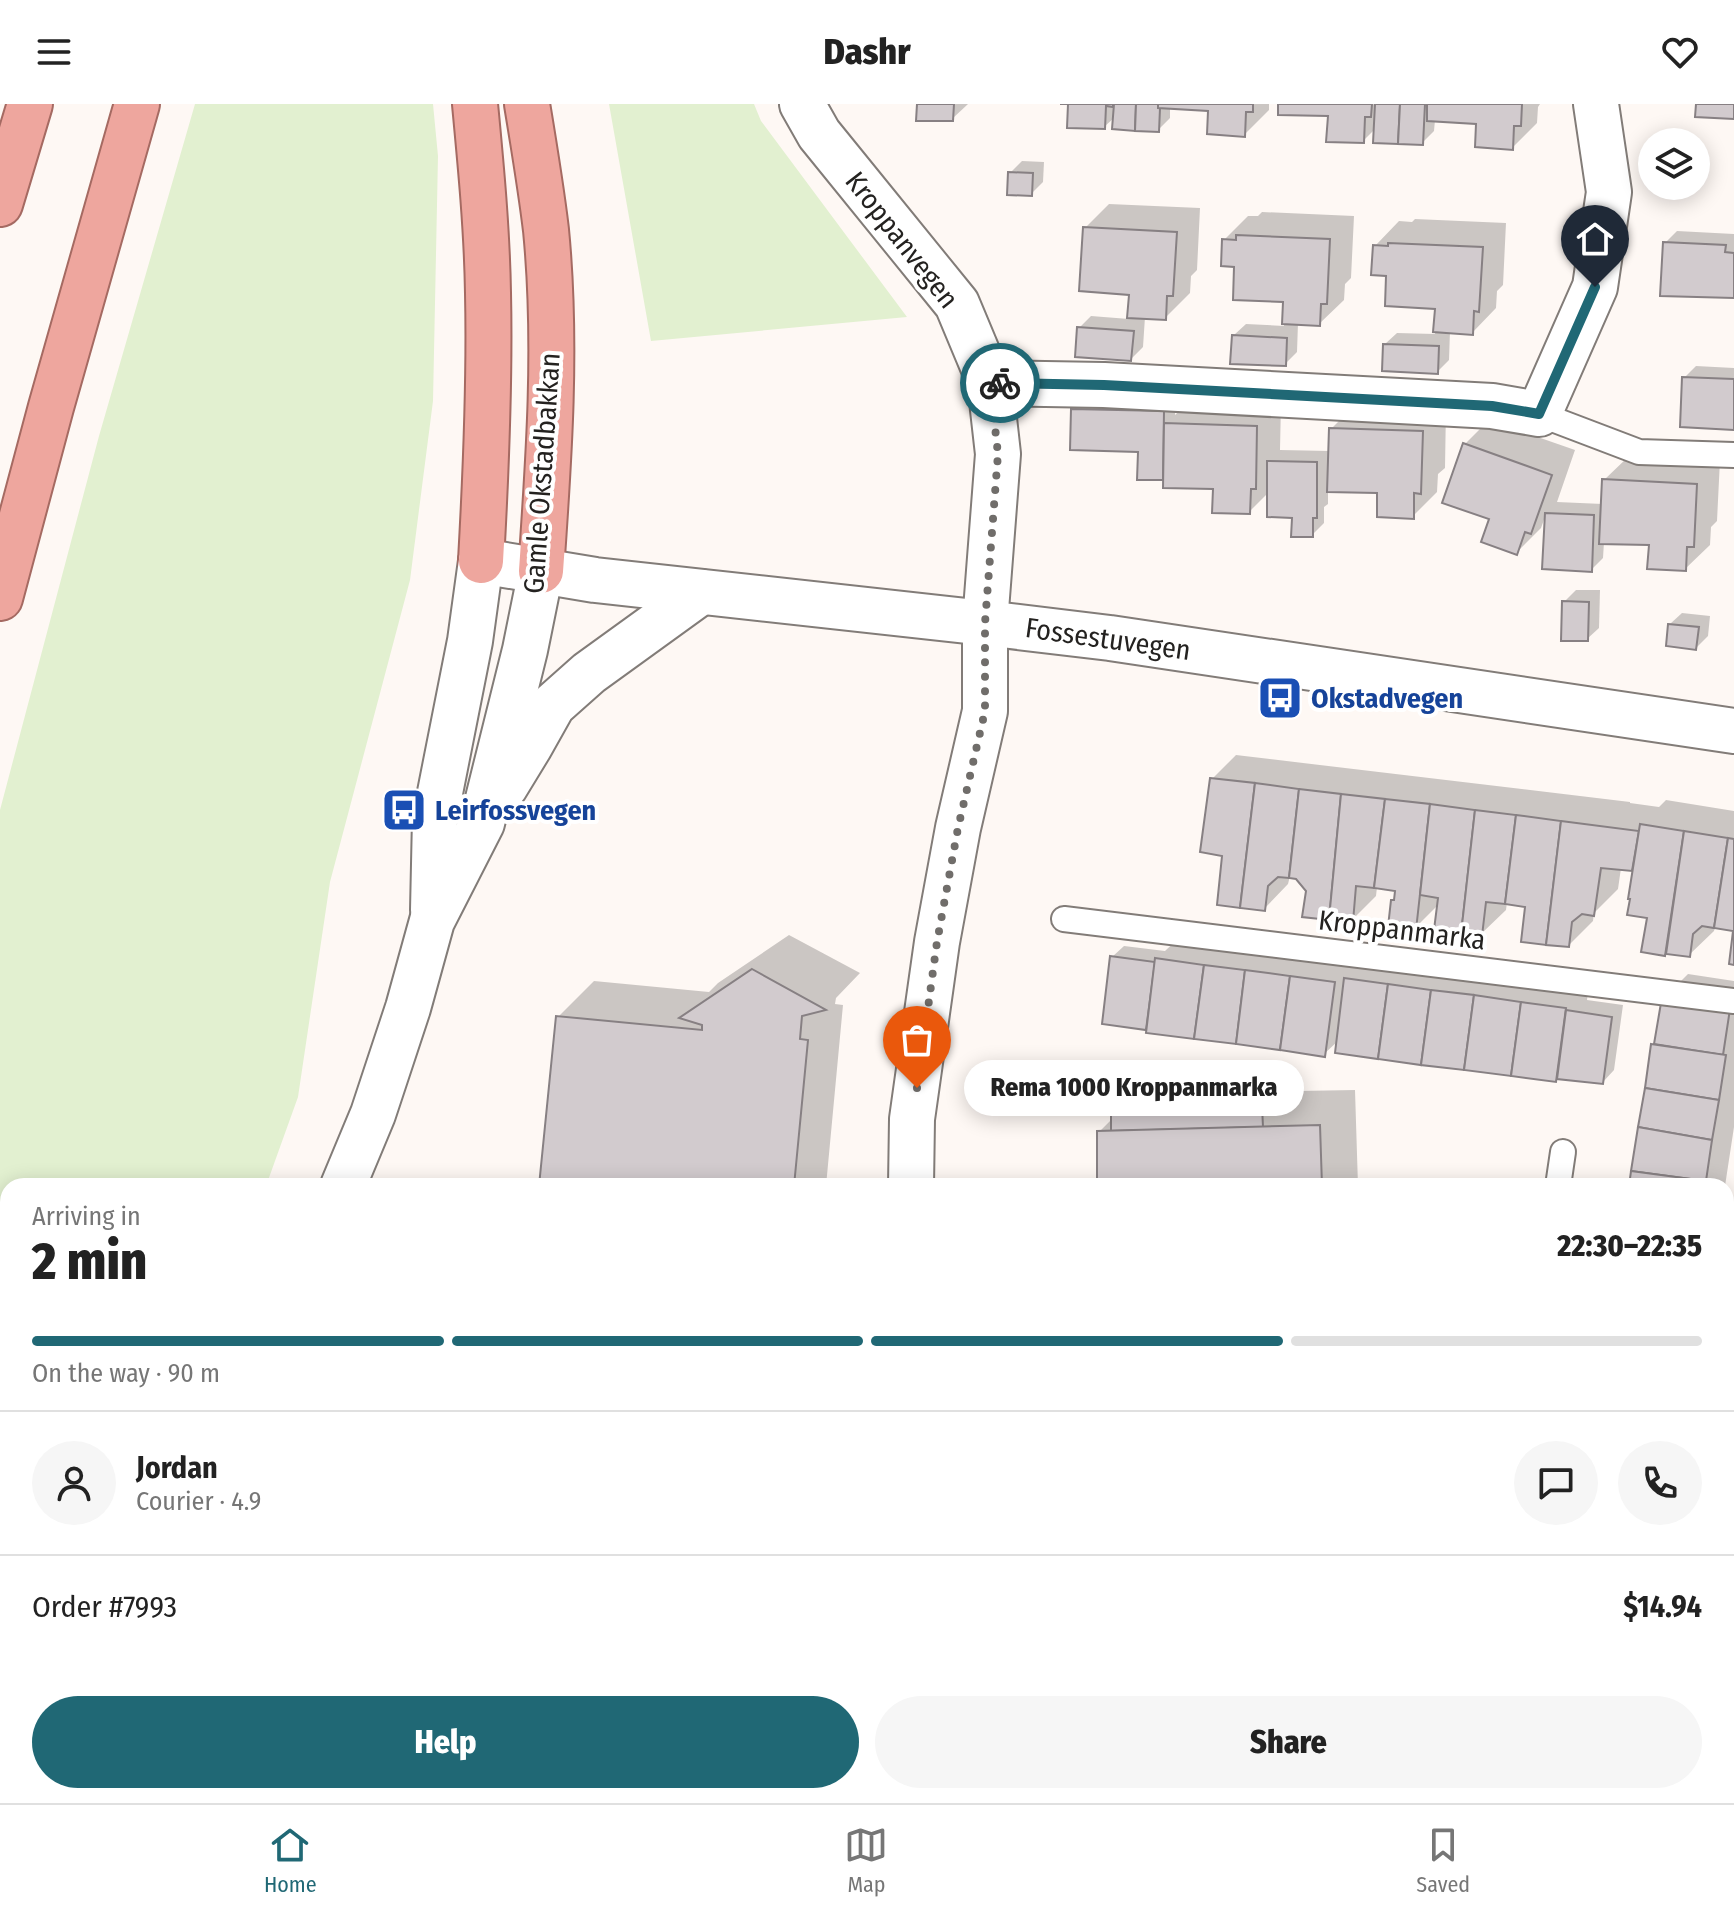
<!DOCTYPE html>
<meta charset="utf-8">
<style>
:root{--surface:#fff;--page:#f6f6f6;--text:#222;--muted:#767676;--line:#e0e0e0;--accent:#206875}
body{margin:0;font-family:"Fira Sans Condensed",sans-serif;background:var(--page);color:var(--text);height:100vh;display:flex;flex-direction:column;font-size:30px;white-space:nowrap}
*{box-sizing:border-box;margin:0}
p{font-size:26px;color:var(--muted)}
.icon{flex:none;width:44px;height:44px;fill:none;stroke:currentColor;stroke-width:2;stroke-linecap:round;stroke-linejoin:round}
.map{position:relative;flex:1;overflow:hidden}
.details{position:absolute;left:0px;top:1074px;width:1734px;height:626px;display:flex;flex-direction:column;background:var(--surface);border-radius:24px 24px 0 0;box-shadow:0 4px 20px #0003}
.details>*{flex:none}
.controls{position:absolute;left:1638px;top:24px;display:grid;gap:16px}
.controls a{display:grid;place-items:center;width:72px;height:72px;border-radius:50%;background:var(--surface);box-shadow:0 4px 20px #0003;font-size:40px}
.pin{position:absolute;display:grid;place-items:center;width:68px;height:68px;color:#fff;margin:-82px -34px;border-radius:50% 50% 50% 0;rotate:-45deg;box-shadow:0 0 8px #0007}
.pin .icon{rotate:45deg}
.courier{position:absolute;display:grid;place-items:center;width:80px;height:80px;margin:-40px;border:6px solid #206875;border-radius:50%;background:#fff;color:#222;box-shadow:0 2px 10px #0007}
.bubble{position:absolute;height:56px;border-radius:28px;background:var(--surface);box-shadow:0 4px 20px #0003;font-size:26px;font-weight:800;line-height:56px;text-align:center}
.overview em{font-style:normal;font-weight:800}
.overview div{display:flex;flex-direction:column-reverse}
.overview{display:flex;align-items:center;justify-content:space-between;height:136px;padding:0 32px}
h1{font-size:52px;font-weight:800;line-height:60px}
.bar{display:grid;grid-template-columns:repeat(4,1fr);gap:12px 8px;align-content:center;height:96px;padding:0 32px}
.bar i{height:10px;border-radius:6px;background:var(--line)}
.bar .on{background:var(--accent)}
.bar p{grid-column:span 4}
.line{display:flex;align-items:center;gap:20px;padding:0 32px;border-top:2px solid var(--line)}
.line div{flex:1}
.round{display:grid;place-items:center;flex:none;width:84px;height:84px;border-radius:42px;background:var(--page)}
.button{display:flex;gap:16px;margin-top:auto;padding:16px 32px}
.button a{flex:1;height:92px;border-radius:48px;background:var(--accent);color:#fff;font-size:32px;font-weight:800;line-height:92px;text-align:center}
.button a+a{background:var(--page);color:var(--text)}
header{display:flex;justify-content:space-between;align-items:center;height:104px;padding:0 32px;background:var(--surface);font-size:36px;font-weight:800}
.tabs{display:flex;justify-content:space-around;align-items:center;height:112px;border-top:2px solid var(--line);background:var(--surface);font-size:22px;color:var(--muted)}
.tabs a{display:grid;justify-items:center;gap:4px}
.tabs .on{color:var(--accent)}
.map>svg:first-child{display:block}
</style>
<header><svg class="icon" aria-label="menu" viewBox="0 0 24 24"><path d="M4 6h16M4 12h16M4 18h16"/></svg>Dashr<svg class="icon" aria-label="heart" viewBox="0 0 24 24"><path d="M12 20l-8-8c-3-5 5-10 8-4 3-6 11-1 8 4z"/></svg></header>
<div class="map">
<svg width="1734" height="1699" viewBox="0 0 1734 1699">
<rect width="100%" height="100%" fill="#fef8f4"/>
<g fill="#e2f0d0">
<path d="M 195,0 L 433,0 L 438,52 L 433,297 L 410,476 L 330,778 L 298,993 L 266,1082 L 8,1082 L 8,1692 L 18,1692 L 15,1699 L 0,1699 L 0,706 L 99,332 Z"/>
<path d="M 609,0 L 754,0 L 761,17 L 907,213 L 651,237 Z"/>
</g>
<g fill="#0003">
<path d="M 919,0 L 968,0 L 952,15 Z"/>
<path d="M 1070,0 L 1269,0 L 1269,6 L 1244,31 L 1210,5 L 1170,3 L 1170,14 L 1158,26 L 1115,13 L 1104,23 Z"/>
<path d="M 1280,0 L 1540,0 L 1538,3 L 1537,19 L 1512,44 L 1478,18 L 1435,16 L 1434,27 L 1422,39 L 1376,24 L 1363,37 L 1330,11 Z"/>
<path d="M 1022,57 L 1044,58 L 1043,78 L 1031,90 L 1010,69 Z"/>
<path d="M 1109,100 L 1200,104 L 1197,166 L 1191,172 L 1190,189 L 1165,214 L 1145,213 L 1143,243 L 1131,255 L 1079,224 L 1091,212 L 1129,215 L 1131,189 L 1085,124 Z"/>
<path d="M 1262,108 L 1354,112 L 1351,174 L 1345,180 L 1344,196 L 1319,220 L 1298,219 L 1297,248 L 1285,260 L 1234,231 L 1246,220 L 1284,222 L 1285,196 L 1237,161 L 1224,136 L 1248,112 L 1258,112 Z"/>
<path d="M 1415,115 L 1506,119 L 1503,181 L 1497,187 L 1496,204 L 1472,229 L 1450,227 L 1449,256 L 1437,268 L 1385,240 L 1397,229 L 1435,230 L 1437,203 L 1388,170 L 1375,142 L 1399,117 L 1412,118 Z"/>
<path d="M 1677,127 L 1734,130 L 1734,192 L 1665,139 Z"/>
<path d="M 1696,262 L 1734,264 L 1734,324 L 1684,274 Z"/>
<path d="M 1085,294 L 1175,296 L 1175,311 L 1191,296 L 1281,298 L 1280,346 L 1330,347 L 1331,325 L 1355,301 L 1446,303 L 1445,364 L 1438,370 L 1437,388 L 1413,412 L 1379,387 L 1328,386 L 1328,400 L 1324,403 L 1324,419 L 1312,431 L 1269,388 L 1249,408 L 1215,383 L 1165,371 L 1162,374 L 1140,346 L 1073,306 Z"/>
<path d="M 1489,316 L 1575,346 L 1557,398 L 1603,400 L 1604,376 L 1629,352 L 1720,356 L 1717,417 L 1711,423 L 1710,441 L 1685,465 L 1651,439 L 1604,438 L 1603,454 L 1591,466 L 1546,410 L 1541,424 L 1516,449 L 1492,414 L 1465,340 Z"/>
<path d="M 1576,486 L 1600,486 L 1599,524 L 1587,535 L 1564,498 Z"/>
<path d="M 1682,509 L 1710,512 L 1708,532 L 1696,544 L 1670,520 Z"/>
<path d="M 1236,651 L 1630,698 L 1630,699 L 1659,703 L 1666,696 L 1734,707 L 1734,825 L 1715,822 L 1714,827 L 1689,851 L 1644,847 L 1649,813 L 1634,765 L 1621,764 L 1618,785 L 1594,809 L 1593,817 L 1569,841 L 1528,801 L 1507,798 L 1506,806 L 1481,830 L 1439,800 L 1415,824 L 1396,795 L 1397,785 L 1377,783 L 1376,792 L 1352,816 L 1308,786 L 1297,773 L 1290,772 L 1288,780 L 1264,805 L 1225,750 L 1212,675 Z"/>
<path d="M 789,831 L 860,869 L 836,894 L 835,900 L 843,901 L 826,1082 L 541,1082 L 558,913 L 594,877 L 709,888 L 718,879 Z"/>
<path d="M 1182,831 L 1358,854 L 1357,865 L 1371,851 L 1589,880 L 1587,896 L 1623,901 L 1614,966 L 1603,978 L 1558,973 L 1555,976 L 1338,937 L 1324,950 L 1149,920 L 1145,924 L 1112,853 L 1124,842 L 1165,847 Z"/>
<path d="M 1688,870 L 1734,877 L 1734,1023 L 1725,1082 L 1631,1082 L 1653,940 L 1657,937 L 1664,894 Z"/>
<path d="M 1298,967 L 1298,987 L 1355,986 L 1358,1082 L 1099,1082 L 1099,1028 L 1113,1014 L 1113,1008 L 1149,972 Z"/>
<path d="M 1726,1398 L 1734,1399 L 1734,1500 L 1729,1499 L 1726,1502 Z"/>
<path d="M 1731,1585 L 1734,1585 L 1734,1699 L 1634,1699 L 1635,1692 L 1726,1692 L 1726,1590 Z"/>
<path d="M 450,1692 L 610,1692 L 603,1699 L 443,1699 Z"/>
<path d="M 1059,1692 L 1330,1692 L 1331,1697 L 1345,1692 L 1366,1692 L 1368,1699 L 1060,1699 Z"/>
<path d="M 1451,1692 L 1542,1692 L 1541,1699 L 1444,1699 Z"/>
</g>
<g fill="#d2cbce" stroke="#878083" stroke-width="2">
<path d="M 917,0 L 954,0 L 953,17 L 916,17 Z"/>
<path d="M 1060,0 L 1113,0 L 1113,3 L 1106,2 L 1105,25 L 1067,24 L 1068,0 Z"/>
<path d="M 1114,0 L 1136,0 L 1135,27 L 1112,25 Z"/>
<path d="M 1136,0 L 1158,0 L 1158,4 L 1160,4 L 1159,28 L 1135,27 Z"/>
<path d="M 1158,0 L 1253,0 L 1253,8 L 1246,8 L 1245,33 L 1207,30 L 1208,7 L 1158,4 Z"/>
<path d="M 1278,0 L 1372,0 L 1371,13 L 1365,13 L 1364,39 L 1326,38 L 1328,12 L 1278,11 Z"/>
<path d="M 1375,0 L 1400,0 L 1398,40 L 1373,39 Z"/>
<path d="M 1400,0 L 1425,0 L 1423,41 L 1398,40 Z"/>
<path d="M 1427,0 L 1522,0 L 1521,22 L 1514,22 L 1513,46 L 1475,43 L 1476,20 L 1427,17 Z"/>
<path d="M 1696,0 L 1734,0 L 1734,15 L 1695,13 Z"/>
<path d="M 1008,68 L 1033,69 L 1032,92 L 1007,91 Z"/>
<path d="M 1083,123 L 1177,128 L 1173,192 L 1167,192 L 1166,216 L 1127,214 L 1129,191 L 1079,187 Z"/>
<path d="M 1236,131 L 1330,135 L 1327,200 L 1321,200 L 1320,222 L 1282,220 L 1283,198 L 1233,196 L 1234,163 L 1221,162 L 1222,135 L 1236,136 Z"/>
<path d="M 1663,138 L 1726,141 L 1725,148 L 1734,149 L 1734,194 L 1660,192 Z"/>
<path d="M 1388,139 L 1483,143 L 1479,208 L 1474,207 L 1473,231 L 1433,228 L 1435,205 L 1385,202 L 1386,172 L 1371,171 L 1373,141 L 1388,142 Z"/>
<path d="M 1077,223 L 1134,227 L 1131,257 L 1075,253 Z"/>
<path d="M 1232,231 L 1287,234 L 1286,262 L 1230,260 Z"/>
<path d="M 1383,240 L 1439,242 L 1438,270 L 1382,267 Z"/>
<path d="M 1682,273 L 1734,275 L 1734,326 L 1680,323 Z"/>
<path d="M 1071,305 L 1164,307 L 1163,376 L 1137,376 L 1138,348 L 1070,346 Z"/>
<path d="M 1164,319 L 1257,322 L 1256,385 L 1251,385 L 1250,410 L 1212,409 L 1213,385 L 1163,384 Z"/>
<path d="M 1329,324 L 1423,327 L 1421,390 L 1414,389 L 1414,415 L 1377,413 L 1377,389 L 1327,388 Z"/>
<path d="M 1463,339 L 1552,371 L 1531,430 L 1525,428 L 1517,451 L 1481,438 L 1489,415 L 1442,399 Z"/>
<path d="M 1267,357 L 1317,358 L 1317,414 L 1313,414 L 1313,433 L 1291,433 L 1292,414 L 1267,413 Z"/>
<path d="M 1602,375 L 1697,380 L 1694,443 L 1687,443 L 1686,467 L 1647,465 L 1649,441 L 1599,440 Z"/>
<path d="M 1545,409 L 1594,411 L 1592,468 L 1542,465 Z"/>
<path d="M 1562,497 L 1589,498 L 1588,537 L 1561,537 Z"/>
<path d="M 1668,520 L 1699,523 L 1696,546 L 1666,542 Z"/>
<path d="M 1210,674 L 1255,679 L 1240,804 L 1217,801 L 1222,752 L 1200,748 Z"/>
<path d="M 1255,679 L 1299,685 L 1289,774 L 1278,773 L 1268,782 L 1265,807 L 1240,804 Z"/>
<path d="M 1299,685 L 1341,690 L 1329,816 L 1302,813 L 1306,787 L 1296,775 L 1289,774 Z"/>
<path d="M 1341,690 L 1385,695 L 1374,784 L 1356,782 L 1353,818 L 1329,815 Z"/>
<path d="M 1385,695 L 1430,700 L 1416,826 L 1388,823 L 1391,796 L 1394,796 L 1395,787 L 1374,784 Z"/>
<path d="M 1430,700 L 1475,706 L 1461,830 L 1434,826 L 1438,794 L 1420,791 Z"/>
<path d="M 1475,706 L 1516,711 L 1505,800 L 1486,798 L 1482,832 L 1461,830 Z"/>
<path d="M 1516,711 L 1561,717 L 1546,841 L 1521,838 L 1525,803 L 1505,800 Z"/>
<path d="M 1561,717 L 1639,727 L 1632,767 L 1601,764 L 1594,812 L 1582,810 L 1572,818 L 1569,843 L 1546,841 Z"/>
<path d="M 1640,720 L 1684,727 L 1665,852 L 1641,848 L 1647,814 L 1627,811 L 1630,795 L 1628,795 Z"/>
<path d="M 1684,727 L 1728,734 L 1714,824 L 1702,822 L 1693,830 L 1690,853 L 1666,850 Z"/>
<path d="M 1728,734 L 1734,735 L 1734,861 L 1729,860 L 1733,827 L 1714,824 Z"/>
<path d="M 1110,852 L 1155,858 L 1146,926 L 1102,920 Z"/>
<path d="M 1155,854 L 1204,861 L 1194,935 L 1146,929 Z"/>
<path d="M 1204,861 L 1245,866 L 1236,940 L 1194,935 Z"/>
<path d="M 752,865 L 826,906 L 802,912 L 800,935 L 808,936 L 794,1082 L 539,1082 L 556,912 L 702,926 L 702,921 L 679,914 Z"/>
<path d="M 1245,866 L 1290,872 L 1280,946 L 1236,940 Z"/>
<path d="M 1290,872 L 1335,878 L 1325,953 L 1280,946 Z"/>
<path d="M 1344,874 L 1388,880 L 1378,955 L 1335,949 Z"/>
<path d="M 1388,880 L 1431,886 L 1421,961 L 1378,955 Z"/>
<path d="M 1431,886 L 1474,891 L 1464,966 L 1421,961 Z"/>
<path d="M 1474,891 L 1521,898 L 1511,972 L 1464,966 Z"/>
<path d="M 1662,893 L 1730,905 L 1723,951 L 1654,940 Z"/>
<path d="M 1521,898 L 1566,904 L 1556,978 L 1511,972 Z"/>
<path d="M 1566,906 L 1612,913 L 1603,980 L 1557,975 Z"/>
<path d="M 1651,940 L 1726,951 L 1719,996 L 1645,984 Z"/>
<path d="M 1645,984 L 1719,996 L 1712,1036 L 1638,1023 Z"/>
<path d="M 1262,1002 L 1263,1023 L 1111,1027 L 1111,1007 Z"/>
<path d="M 1320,1021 L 1322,1082 L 1097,1082 L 1097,1027 Z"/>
<path d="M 1638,1023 L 1712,1036 L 1706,1077 L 1631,1067 Z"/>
<path d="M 1631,1067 L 1706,1077 L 1705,1082 L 1629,1082 Z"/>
<path d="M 1726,1162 L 1734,1163 L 1734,1232 L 1726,1231 Z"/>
<path d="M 1726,1426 L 1734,1427 L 1734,1502 L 1726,1500 Z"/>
<path d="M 1726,1596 L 1734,1597 L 1734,1659 L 1726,1659 Z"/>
<path d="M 1726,1682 L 1734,1683 L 1734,1699 L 1632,1699 L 1633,1692 L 1726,1692 Z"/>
<path d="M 459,1692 L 495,1696 L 496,1692 L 578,1692 L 577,1699 L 458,1699 Z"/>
<path d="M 1057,1692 L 1282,1692 L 1285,1699 L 1058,1699 Z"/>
</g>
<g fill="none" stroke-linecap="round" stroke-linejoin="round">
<g stroke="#827c78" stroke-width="28">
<g id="service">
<path d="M 1539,310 L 1639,348 L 1734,351"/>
<path d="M 1064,815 L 1734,897"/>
<path d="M 1558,1082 L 1563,1048"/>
<path d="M 1726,1132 L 1734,1128"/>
<path d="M 1029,1692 L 1029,1699"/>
</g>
</g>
<g stroke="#827c78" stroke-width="48">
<g id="minor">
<path d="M 802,0 L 819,30 L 957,200 L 990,279 L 998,350 L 985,519"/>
<path d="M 990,279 L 1104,281 L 1492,302 L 1539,310 L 1595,183 L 1609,88 L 1596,0"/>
<path d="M 1726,1329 L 1734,1331"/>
</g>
</g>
<g stroke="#827c78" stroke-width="48">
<g id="tertiary">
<path d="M 481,457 L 595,476 L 985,519 L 1110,534 L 1734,627"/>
<path d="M 911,1082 L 912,1015 L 937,838 L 958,724 L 985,607 L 985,519"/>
<path d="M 938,1692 L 939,1699"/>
</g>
</g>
<g stroke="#827c78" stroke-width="48">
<g id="secondary">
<path d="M 505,683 L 530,642 L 553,601 L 589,569 L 701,488"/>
<path d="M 433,806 L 435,714 L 470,537 L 481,457"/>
<path d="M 343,1082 L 373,1010 L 408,904 L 432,817 L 482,719 L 525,546 L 541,467"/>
<path d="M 81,1699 L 84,1692"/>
</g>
</g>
<g stroke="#a56a62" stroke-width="48">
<g id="trunk">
<path d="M 475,0 C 481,63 487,126 488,189 C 490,278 486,368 481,457"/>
<path d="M 527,0 C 534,42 541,84 546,126 C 557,239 549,354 541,467"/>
<path d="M 0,100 L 30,0"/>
<path d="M 0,494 L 51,303 L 137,0"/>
</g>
</g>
<use href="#service" stroke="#fff" stroke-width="24"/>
<use href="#minor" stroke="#fff" stroke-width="44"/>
<use href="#tertiary" stroke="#fff" stroke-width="44"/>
<use href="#secondary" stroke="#fff" stroke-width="44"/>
<use href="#trunk" stroke="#eea69e" stroke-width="44"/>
</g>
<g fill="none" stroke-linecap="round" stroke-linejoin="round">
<path stroke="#706d6a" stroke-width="8" stroke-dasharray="0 14.4" d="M 917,984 L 937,838 L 958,724 L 985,607 L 985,519 L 998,350 L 990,279 L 1000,279"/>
<path stroke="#206875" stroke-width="10" d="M 1000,279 L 1104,281 L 1492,302 L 1539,310 L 1595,183"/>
</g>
<defs>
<g id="bus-square" transform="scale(2.3)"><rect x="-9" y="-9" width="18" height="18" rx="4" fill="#1a4fb4" stroke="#fff"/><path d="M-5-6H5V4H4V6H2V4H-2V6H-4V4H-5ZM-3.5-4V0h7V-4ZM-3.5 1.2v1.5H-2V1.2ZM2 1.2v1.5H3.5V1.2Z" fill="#fff"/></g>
</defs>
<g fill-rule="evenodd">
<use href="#bus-square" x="1280" y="594"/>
<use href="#bus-square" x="404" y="706"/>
</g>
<g text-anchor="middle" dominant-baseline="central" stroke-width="8" stroke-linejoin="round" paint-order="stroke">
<g font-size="28" fill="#242220" stroke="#fff">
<text transform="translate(902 136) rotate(52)">Kroppanvegen</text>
<text transform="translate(542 369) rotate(-86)">Gamle Okstadbakkan</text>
<text transform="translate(1108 535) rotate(8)">Fossestuvegen</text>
<text transform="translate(1402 826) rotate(7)">Kroppanmarka</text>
</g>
<g font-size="28" font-weight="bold" fill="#164399" stroke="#fff" text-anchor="start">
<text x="1311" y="594">Okstadvegen</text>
<text x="435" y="706">Leirfossvegen</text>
</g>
</g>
</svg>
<div class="controls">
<a><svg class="icon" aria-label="layers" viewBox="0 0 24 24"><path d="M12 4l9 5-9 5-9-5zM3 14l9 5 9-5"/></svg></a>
</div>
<div class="pin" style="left:917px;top:984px;background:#ea580c"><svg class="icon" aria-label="bag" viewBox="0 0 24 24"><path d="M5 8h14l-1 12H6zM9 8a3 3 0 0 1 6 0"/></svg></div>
<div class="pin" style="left:1595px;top:183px;background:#1f2937"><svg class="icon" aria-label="home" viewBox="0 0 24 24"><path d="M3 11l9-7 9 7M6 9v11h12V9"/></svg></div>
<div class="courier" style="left:1000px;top:279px"><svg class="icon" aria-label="bike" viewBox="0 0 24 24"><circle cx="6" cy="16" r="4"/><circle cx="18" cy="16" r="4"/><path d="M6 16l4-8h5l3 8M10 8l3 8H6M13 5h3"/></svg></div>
<div class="bubble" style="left:964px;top:956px;width:340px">Rema 1000 Kroppanmarka</div>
<section class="details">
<div class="overview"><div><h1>2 min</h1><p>Arriving in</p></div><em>22:30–22:35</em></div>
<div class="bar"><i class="on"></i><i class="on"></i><i class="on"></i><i></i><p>On the way · 90 m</p></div>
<div class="line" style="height:144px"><a class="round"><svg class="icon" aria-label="person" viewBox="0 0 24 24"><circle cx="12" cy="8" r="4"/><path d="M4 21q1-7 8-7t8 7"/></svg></a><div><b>Jordan</b><p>Courier · 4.9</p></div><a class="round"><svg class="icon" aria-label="chat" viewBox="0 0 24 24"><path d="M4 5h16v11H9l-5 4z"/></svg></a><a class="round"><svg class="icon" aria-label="phone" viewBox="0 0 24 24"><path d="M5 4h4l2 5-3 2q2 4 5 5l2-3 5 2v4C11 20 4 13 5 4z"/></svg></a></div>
<div class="line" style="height:104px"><div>Order #7993</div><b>$14.94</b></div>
<div class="button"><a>Help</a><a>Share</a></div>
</section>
</div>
<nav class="tabs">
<a class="on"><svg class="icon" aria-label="home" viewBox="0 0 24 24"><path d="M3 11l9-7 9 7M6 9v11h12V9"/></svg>Home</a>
<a><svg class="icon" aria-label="map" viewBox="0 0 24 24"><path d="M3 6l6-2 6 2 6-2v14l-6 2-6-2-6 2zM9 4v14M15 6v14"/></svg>Map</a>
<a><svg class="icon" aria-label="saved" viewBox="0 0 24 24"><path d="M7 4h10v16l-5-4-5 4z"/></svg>Saved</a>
</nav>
